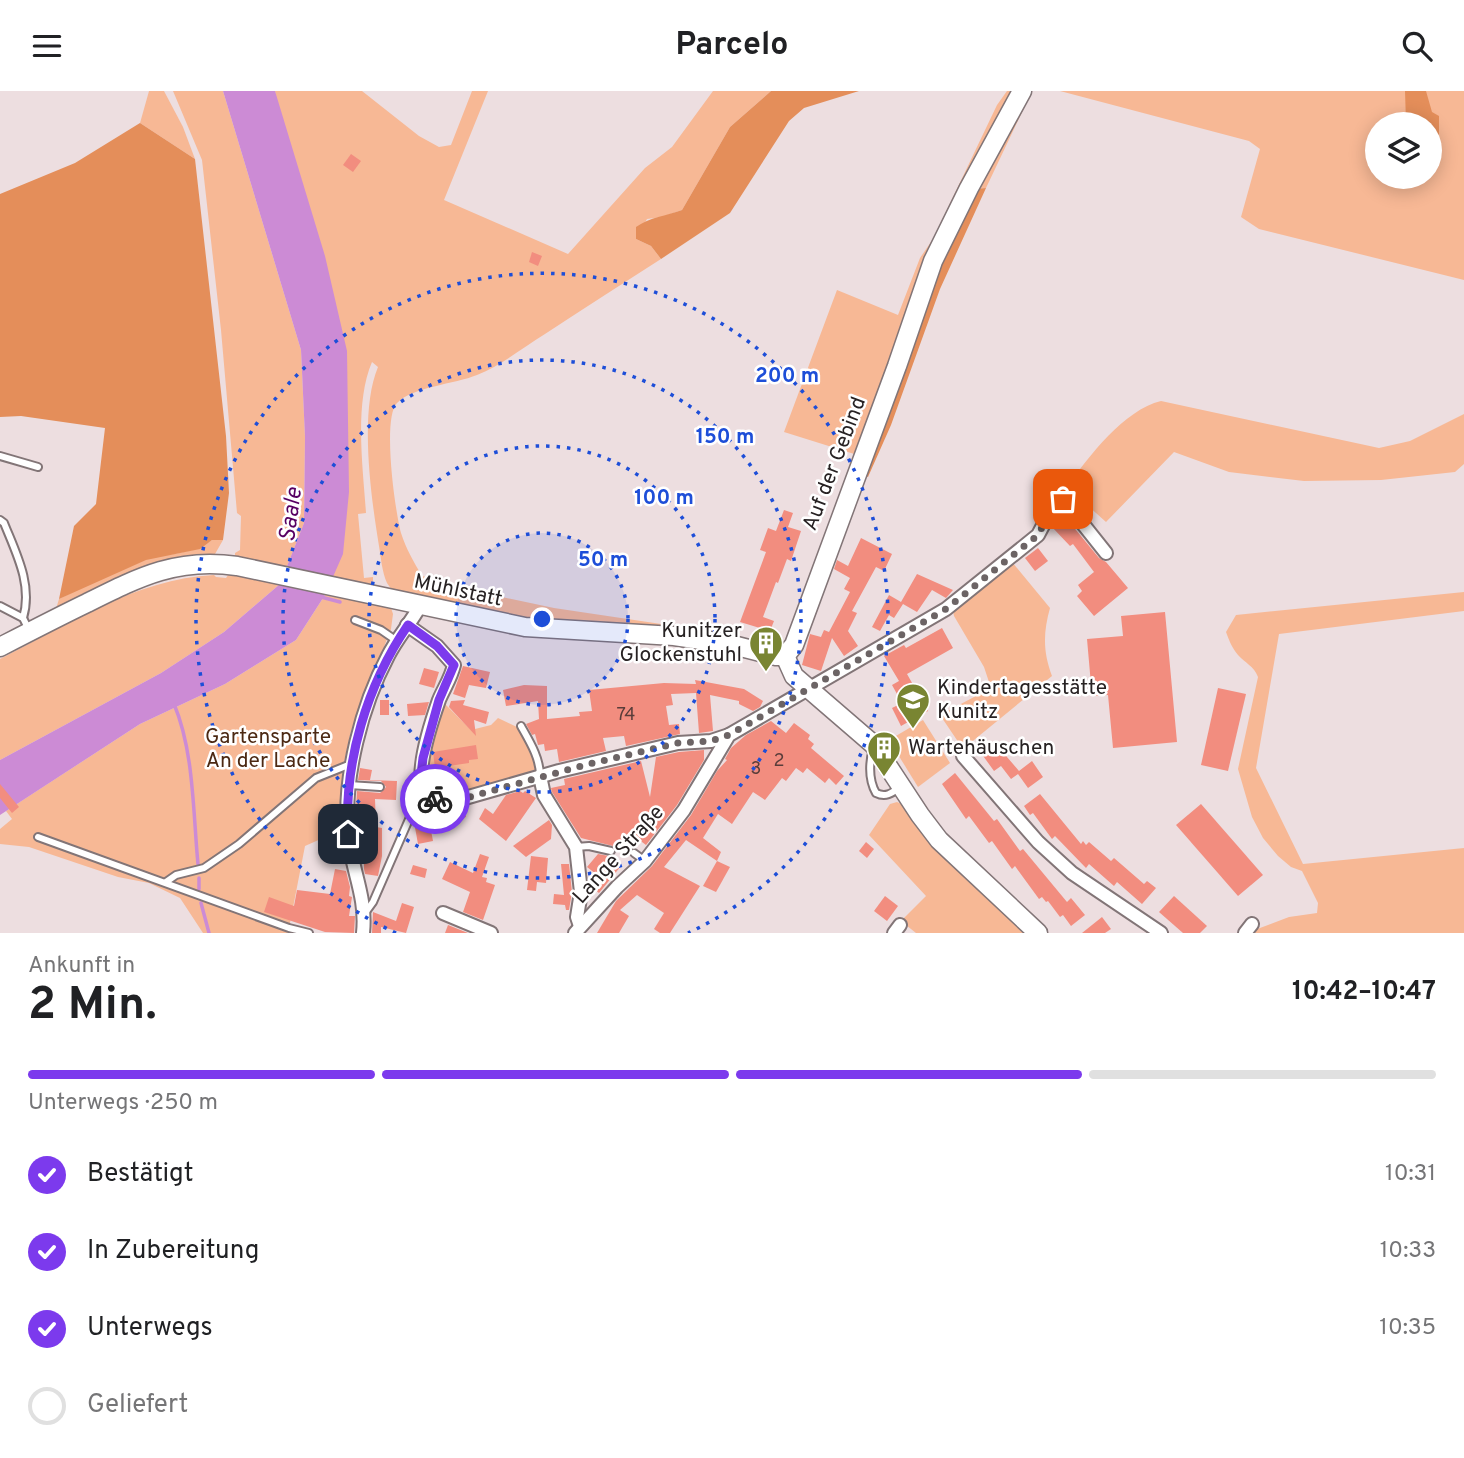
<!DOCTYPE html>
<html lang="de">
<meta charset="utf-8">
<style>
:root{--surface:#fff;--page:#f6f6f6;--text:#202124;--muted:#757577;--line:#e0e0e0;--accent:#7c3aed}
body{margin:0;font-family:Overpass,sans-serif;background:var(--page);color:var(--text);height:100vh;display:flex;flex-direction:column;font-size:26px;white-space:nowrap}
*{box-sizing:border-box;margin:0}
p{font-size:23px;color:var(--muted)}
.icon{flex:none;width:38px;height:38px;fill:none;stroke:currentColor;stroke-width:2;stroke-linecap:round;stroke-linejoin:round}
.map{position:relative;height:842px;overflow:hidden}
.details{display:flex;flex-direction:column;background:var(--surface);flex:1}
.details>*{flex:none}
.fabs{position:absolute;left:1365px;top:21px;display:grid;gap:14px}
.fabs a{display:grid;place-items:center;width:77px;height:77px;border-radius:50%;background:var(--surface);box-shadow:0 4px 18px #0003;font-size:35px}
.pin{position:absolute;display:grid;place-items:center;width:60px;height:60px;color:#fff;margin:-30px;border-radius:14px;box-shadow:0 4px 10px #0006}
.courier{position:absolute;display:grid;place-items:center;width:70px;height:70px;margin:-35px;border:5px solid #7c3aed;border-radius:50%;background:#fff;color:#222;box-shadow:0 2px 9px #0007}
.overview em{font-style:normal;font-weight:700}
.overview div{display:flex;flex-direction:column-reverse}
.overview{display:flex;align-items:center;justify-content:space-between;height:119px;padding:0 28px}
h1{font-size:46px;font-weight:700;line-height:52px}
.bar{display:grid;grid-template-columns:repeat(4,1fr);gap:10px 7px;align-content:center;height:84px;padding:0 28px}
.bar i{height:9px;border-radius:5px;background:var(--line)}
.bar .active{background:var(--accent)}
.bar p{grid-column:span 4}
ol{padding:0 28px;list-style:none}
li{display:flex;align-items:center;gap:21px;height:77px}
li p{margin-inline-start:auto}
li .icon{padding:7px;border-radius:50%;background:var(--accent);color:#fff;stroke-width:4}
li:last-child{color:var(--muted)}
li i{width:38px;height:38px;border:4px solid var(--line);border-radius:50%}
header{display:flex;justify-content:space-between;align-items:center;height:91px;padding:0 28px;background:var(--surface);font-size:32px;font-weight:700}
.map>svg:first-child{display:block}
</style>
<header><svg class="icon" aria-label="menu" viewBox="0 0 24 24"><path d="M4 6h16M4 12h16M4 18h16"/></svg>Parcelo<svg class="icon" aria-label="search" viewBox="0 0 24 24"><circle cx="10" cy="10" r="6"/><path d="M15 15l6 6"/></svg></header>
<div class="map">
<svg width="1464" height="842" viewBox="0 0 1464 842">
<rect width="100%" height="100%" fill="#eddee0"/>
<g fill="#f7b895" fill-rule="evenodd">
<path d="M 149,0 L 164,0 L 183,36 L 195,68 L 140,32 Z"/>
<path d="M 173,0 L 223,0 L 301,259 L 305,346 L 304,432 L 286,478 L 235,465 L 235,462 L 240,459 L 241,425 L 237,422 L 221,239 L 202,69 Z"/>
<path d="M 275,0 L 362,0 L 419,45 L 439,56 L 451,54 L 472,0 L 488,0 L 444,109 L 568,163 L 645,77 L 672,56 L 713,0 L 771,0 L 730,36 L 682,119 L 662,126 L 647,128 L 636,148 L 651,155 L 661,168 C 622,193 583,218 545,243 C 522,257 502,274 477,284 C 455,293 412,296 397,312 C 382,327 395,420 401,442 C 406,458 414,471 422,485 L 497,505 L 554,517 L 708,540 L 707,544 L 558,533 L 398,505 C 394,501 390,497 387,492 C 382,481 381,467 379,455 C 371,406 359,321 378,276 L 372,271 C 354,313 363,377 366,422 L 358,423 L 364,487 L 373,486 L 373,490 L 368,496 L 332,488 Z"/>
<path d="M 1007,0 L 1032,0 L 986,97 L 974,98 L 867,367 L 784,341 L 837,199 L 898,224 L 920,167 L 933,148 L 997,14 Z"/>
<path d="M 1060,0 L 1464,0 L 1464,189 L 1259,138 L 1241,126 L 1260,58 L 1249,50 ZM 1377,33 L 1430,33 L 1430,86 L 1377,86 Z"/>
<path d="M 1161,310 L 1379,357 L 1410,350 L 1464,323 L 1464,373 L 1455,381 L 1381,389 L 1304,390 L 1229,381 L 1174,361 L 1106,431 L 1067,396 C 1089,365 1124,319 1161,310 Z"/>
<path d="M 212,449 L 223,449 L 215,463 L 56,518 L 59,508 C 86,494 114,479 144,469 C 168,462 191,464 212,449 Z"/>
<path d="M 1012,471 L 1050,517 C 1043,542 1043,561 1052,585 L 963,658 L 940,624 L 991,597 L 984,576 L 954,525 L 953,520 Z"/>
<path d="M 230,481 L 280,493 L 224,541 L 161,582 L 0,669 L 0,568 C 69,533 135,488 214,484 L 216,486 L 226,487 Z"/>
<path d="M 1464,501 L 1464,520 L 1279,543 L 1256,677 L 1303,773 L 1464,757 L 1464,842 L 1256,842 L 1252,840 L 1289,826 L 1317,822 L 1318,812 L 1302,780 L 1291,776 L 1278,765 L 1263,747 L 1252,726 L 1238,678 L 1258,586 C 1254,575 1245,572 1238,564 C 1232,557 1229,549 1226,541 L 1236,524 Z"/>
<path d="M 325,504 L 391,517 L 393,523 L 391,538 L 351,640 L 343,676 L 337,745 L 323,747 L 305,755 L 289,837 L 309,842 L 203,842 L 180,807 L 149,792 L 118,786 L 29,756 L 0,753 L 0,738 L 12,728 L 6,720 L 140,633 L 225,593 L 296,549 Z"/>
<path d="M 442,610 L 471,639 L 491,634 L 498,627 L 519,637 L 528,653 L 537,678 L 473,702 L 445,708 L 431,702 C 420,670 433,642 442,610 Z"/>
<path d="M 923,629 L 950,672 L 918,696 L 889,649 Z"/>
<path d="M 897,711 L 906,715 L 1030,842 L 916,842 L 901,830 L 926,805 L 869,744 L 890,713 Z"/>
</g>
<g fill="#e48e5a">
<path d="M 771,0 L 859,0 L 804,17 L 789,30 L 730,122 L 661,168 L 651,155 L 636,148 L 636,136 C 650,126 666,125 682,119 L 730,36 Z"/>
<path d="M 1405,0 L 1426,0 L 1432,21 L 1439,25 L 1439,49 L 1436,62 L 1430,60 L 1430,33 L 1407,33 L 1406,31 Z"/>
<path d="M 140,32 L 195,68 L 226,345 L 229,402 L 223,449 L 212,449 L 200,458 L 146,469 L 59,508 L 74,435 L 96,413 L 105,337 L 21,325 L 0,326 L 0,103 L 75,72 Z"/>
<path d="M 986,97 L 940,198 L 891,334 L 868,386 L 861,383 L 913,235 L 974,98 Z"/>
</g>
<path fill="#cc8bd5" d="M 223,0 L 275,0 L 325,165 L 347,260 L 349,401 L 343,463 L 325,504 L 296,549 L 225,593 L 140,633 L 0,724 L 0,669 L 161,582 L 224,541 L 280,493 L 304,432 L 305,346 L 301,259 Z"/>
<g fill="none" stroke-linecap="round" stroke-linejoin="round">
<g stroke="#cc8bd5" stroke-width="3.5">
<path d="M 321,506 L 340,511"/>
<path d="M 174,613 C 194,660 193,722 198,773"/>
<path d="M 199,787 L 199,798"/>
<path d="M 201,812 L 209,842"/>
</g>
</g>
<g fill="#f28d7f">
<path d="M 351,63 L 361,70 L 353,81 L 343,74 Z"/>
<path d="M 532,161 L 542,165 L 538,175 L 529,171 Z"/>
<path d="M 784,419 L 793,422 L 788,436 L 801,440 L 791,470 L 787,468 L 778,492 L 776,491 L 763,526 L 774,530 L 770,540 L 740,531 L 766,461 L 760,459 L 768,437 L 776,440 Z"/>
<path d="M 1062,422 L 1099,467 L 1106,471 L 1128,497 L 1094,525 L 1077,505 L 1082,500 L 1078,494 L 1094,481 L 1073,453 L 1070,455 L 1052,436 Z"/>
<path d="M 861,447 L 892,463 L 884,480 L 876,476 L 852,520 L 857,522 L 848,540 L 858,555 L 844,565 L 832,547 L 821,580 L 802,574 L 810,543 L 821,546 L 824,539 L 829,541 L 850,501 L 844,498 L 850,487 L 834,478 L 837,469 L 848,475 Z"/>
<path d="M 1038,457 L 1048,470 L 1035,480 L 1025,467 Z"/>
<path d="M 917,483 L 953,499 L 946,507 L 932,499 L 917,521 L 903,513 L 894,527 L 889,524 L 880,540 L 872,536 L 889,504 L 901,511 Z"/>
<path d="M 1165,521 L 1177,651 L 1113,657 L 1108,604 L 1092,605 L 1087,548 L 1123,545 L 1121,525 Z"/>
<path d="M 942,537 L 953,557 L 907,583 L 928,620 L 901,635 L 892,617 L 902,612 L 892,594 L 899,590 L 884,565 L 904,554 L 906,557 Z"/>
<path d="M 463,575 L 490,581 L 486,597 L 469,594 L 465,607 L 453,603 Z"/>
<path d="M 424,577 L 439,581 L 434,597 L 419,593 Z"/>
<path d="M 695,589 L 744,598 L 763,610 L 760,616 L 753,620 L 739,613 L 739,610 L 710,604 L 713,640 L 699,642 L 696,602 L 671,603 L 673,614 L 666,615 L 669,634 L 679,633 L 680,643 L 626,655 L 624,645 L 603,647 L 606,660 L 559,671 L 557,658 L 545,660 L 544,653 L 538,654 L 535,643 L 532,644 L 526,633 L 539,628 L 538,610 L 506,615 L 503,599 L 524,594 L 547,595 L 547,628 L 580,625 L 579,621 L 592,620 L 589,599 L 664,592 L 696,593 Z"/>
<path d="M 1218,597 L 1246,603 L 1228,680 L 1201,674 Z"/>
<rect x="380" y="609" width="9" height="15"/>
<path d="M 465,609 L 463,614 L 489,621 L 486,633 L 474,629 L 476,645 L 449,616 L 451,610 Z"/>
<path d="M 429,611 L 425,624 L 408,625 L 407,613 Z"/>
<path d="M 771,630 L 786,642 L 794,632 L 810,644 L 808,648 L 814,653 L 811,657 L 844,685 L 836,694 L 829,687 L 825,692 L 807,677 L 803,682 L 796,677 L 786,690 L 782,687 L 765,709 L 753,701 L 732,733 L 718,723 L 703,747 L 721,761 L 717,770 L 686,749 L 664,776 L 700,795 L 670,842 L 660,842 L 654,838 L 664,822 L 637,804 L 620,819 L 629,825 L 619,842 L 597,842 L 616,810 L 652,775 L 691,724 L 717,680 L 727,669 L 725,668 L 731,657 L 746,644 Z"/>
<path d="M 995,652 L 1019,680 L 1032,670 L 1043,686 L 1028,697 L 1018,683 L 1011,688 L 1001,675 L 994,680 L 981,662 Z"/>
<path d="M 476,654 L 478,668 L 469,669 L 469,672 L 435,677 L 433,661 Z"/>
<path d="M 704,659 L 704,669 L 677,714 L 646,754 L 634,745 L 629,759 L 581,747 L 552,701 L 551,697 L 565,694 L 564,688 L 641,670 L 650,706 L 656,666 L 679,661 Z"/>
<path d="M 360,677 L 372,679 L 370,689 L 397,690 L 396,709 L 375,708 L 376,736 L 382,737 L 382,765 L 378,785 L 365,783 L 364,778 L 364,763 L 360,762 L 359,758 L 360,752 L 363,752 L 365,717 L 356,719 L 357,700 L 380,702 L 386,696 L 381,690 L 358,689 Z"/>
<path d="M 955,682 L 994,730 L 997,728 L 1020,760 L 1023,758 L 1067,811 L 1071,807 L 1085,824 L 1071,835 L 1063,824 L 1060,826 L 1048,810 L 1046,811 L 1042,806 L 1039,808 L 1015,775 L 1012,778 L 992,750 L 989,752 L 969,725 L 966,728 L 942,693 Z"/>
<path d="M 0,693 L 19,716 L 12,722 L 0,707 Z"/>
<path d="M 520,700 L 523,702 L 525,700 L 536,707 L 506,750 L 479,728 L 485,717 L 493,723 L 506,704 Z"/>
<path d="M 1040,703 L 1081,753 L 1083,750 L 1086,754 L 1089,751 L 1111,770 L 1114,767 L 1144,793 L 1147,790 L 1156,797 L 1142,813 L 1117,791 L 1114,795 L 1089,773 L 1086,777 L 1055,745 L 1052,748 L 1033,722 L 1030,724 L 1024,715 Z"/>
<path d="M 1201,713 L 1263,784 L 1238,805 L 1176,734 Z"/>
<path d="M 463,717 L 466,726 L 449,731 L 446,721 Z"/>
<path d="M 428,724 L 433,750 L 418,753 L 414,731 Z"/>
<path d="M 549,729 L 552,734 L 551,748 L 526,766 L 513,755 Z"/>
<path d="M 866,751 L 874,758 L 867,767 L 859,760 Z"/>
<path d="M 480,763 L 489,766 L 482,786 L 487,787 L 486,791 L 495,794 L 483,829 L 463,821 L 470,801 L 442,788 L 450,771 L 473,782 Z"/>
<path d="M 598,763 L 609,765 L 621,775 L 599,802 L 589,794 L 596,783 L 587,776 Z"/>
<path d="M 531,765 L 548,767 L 546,792 L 537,791 L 536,800 L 527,799 Z"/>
<path d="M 717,770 L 730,776 L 716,801 L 703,795 Z"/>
<path d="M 561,773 L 569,773 L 572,801 L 569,819 L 566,819 L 565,814 L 553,813 L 554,803 L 564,804 Z"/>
<path d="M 413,774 L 427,778 L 425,787 L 410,783 Z"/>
<path d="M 335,778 L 346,780 L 350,796 L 349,805 L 352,806 L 349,825 L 355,825 L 354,842 L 325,841 L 264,821 L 269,806 L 294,815 L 297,799 L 330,803 Z"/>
<path d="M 885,805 L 898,815 L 887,830 L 874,820 Z"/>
<path d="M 1174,805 L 1207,835 L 1200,842 L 1183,842 L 1159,821 Z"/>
<path d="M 402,812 L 414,816 L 406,842 L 381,836 L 381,842 L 372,842 L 373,821 L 396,830 Z"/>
<path d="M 1102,826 L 1111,838 L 1105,842 L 1082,842 Z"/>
<path d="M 448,834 L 468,842 L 445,842 Z"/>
</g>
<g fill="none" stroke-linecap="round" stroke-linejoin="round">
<g stroke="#827577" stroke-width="10">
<g id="lane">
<path d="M 0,365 L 38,376"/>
<path d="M 0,429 L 4,432 C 16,462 33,494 23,527"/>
<path d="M 0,515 L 23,527 L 29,539"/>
<path d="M 355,529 L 381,539 L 397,550"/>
<path d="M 521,635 C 530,651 540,667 540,685"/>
<path d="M 873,657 C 869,673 868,688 876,702 C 886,707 892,702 900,696"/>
<path d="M 349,694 L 380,696"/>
<path d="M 38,746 L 289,837 L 309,842"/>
<path d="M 576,756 L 589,755 L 611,760"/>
<path d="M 634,762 L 645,770"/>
<path d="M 166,791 L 176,784 L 204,777 L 239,753 L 316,687 L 351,673"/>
<path d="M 365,822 L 373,811 L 410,726 L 425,717 L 442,713"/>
</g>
</g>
<g stroke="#827577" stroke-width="16">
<g id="street">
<path d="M 407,534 L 437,555 L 454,574 C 451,587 444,597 439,609 C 432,629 416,676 423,696 C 427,705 436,709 444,713 L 559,680 L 678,652 L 711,650 L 729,644"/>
<path d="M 963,665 L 1038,751 L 1072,782 L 1161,842"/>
<path d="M 540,685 L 544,704 L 576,756 L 581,801 L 577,826 L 580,835"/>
<path d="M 443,822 L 491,842"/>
<path d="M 363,842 C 367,805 351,778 348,742 C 343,686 362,614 388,565 C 397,547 410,533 420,515"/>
<path d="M 575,842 L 617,796 L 645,770 L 684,719 L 729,644 L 946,518 L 1038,444 L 1048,425 L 1063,408 L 1106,462"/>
<path d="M 894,842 L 900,834"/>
<path d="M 1245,842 L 1252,833"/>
</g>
</g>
<g stroke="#827577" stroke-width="21">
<g id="secondary">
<path d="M 0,556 C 29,541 58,526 87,512 C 139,486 178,466 237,475 L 525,536 L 674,545 L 729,553 L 776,565 L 785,565"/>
<path d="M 785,565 L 794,554 L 897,275 L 933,170 L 969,97 L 1022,0"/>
<path d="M 785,565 L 794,585 L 874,654 L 920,724 L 939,749 L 1038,842"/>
</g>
</g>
<use href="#lane" stroke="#fff" stroke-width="6"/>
<use href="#street" stroke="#fff" stroke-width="12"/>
<use href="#secondary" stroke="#fff" stroke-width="18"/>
</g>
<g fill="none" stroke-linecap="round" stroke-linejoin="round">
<path stroke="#6c6465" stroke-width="7" stroke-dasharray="0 12.6" d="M 435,708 L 444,713 L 585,674 L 678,652 L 711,650 L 729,644 L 946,518 L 1038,444 L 1048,425 L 1063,408"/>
<path stroke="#7c3aed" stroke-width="9" d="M 348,743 C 344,670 367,594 408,534 L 437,555 L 454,574 L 439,609 L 423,667 L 421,684 L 424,697 L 435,708"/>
</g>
<circle cx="542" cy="528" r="86" fill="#1d4ed8" fill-opacity=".12"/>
<g fill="none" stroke="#1d4ed8" stroke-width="3.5" stroke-dasharray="3.5 7">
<circle cx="542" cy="528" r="86"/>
<circle cx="542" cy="528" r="173"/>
<circle cx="542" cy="528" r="259"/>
<path d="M396 842A346 346 0 1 1 688 842"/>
</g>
<defs>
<g id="building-pin" transform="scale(1.75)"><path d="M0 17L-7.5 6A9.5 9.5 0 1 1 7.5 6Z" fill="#798532" stroke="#fff"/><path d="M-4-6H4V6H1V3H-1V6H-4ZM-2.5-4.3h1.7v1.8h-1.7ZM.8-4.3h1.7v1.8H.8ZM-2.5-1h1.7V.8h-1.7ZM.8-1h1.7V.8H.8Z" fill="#fff"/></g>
<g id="school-pin" transform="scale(1.75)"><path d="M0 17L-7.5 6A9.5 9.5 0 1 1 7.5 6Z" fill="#798532" stroke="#fff"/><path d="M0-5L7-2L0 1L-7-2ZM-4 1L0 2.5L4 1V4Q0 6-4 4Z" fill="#fff"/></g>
</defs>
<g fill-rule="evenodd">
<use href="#building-pin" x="766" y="552"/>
<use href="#school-pin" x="913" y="609"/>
<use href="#building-pin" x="884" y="657"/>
</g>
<g text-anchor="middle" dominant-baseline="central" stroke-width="5" stroke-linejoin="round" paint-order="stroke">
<g font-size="18" fill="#5a3d3a">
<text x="626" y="624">74</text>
<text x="779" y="670">2</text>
<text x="756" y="678">3</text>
</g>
<g font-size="21" fill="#272223" stroke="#fff">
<text transform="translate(835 373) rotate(-69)">Auf der Gebind</text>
<text transform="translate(458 500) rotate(12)">Mühlstatt</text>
<text transform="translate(619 764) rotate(-48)">Lange Straße</text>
</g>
<g font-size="21" fill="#272223" stroke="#fff" text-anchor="start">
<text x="742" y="540" text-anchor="end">Kunitzer<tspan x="742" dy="24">Glockenstuhl</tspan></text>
<text x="937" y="597">Kindertagesstätte<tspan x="937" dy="24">Kunitz</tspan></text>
<text x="908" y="657">Wartehäuschen</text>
</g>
<g font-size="21" fill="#4c2913" stroke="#fff">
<text x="268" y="646">Gartensparte<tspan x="268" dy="24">An der Lache</tspan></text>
</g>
<g font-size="23" font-style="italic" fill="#570062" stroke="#fff">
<text transform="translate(292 424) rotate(-82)">Saale</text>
</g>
</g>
<circle cx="542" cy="528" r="10" fill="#1d4ed8" stroke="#fff" stroke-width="3.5"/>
<g font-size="21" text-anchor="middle" font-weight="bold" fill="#1d4ed8" stroke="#fff" stroke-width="5" stroke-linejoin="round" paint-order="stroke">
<text x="787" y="291">200 m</text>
<text x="725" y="352">150 m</text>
<text x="664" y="413">100 m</text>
<text x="603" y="475">50 m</text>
</g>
</svg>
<div class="fabs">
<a><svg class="icon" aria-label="layers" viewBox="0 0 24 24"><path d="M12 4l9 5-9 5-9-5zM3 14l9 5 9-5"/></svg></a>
</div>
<div class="pin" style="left:1063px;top:408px;background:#ea580c"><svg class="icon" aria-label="bag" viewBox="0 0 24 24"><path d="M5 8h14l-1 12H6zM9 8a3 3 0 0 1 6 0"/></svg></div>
<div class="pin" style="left:348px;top:743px;background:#1f2937"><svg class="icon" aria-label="home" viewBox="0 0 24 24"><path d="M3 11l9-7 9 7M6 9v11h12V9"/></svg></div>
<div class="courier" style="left:435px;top:708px"><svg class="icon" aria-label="bike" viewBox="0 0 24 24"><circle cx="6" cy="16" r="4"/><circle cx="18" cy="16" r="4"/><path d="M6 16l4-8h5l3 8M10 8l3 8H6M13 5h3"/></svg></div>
</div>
<section class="details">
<div class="overview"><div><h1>2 Min.</h1><p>Ankunft in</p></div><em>10:42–10:47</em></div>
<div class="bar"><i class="active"></i><i class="active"></i><i class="active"></i><i></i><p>Unterwegs · 250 m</p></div>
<ol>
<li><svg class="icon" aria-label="check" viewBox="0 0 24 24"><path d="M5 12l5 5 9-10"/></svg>Bestätigt<p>10:31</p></li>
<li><svg class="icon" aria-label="check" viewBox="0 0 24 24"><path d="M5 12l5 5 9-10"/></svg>In Zubereitung<p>10:33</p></li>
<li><svg class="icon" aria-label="check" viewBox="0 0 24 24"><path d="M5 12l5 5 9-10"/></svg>Unterwegs<p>10:35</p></li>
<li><i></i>Geliefert</li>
</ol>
</section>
